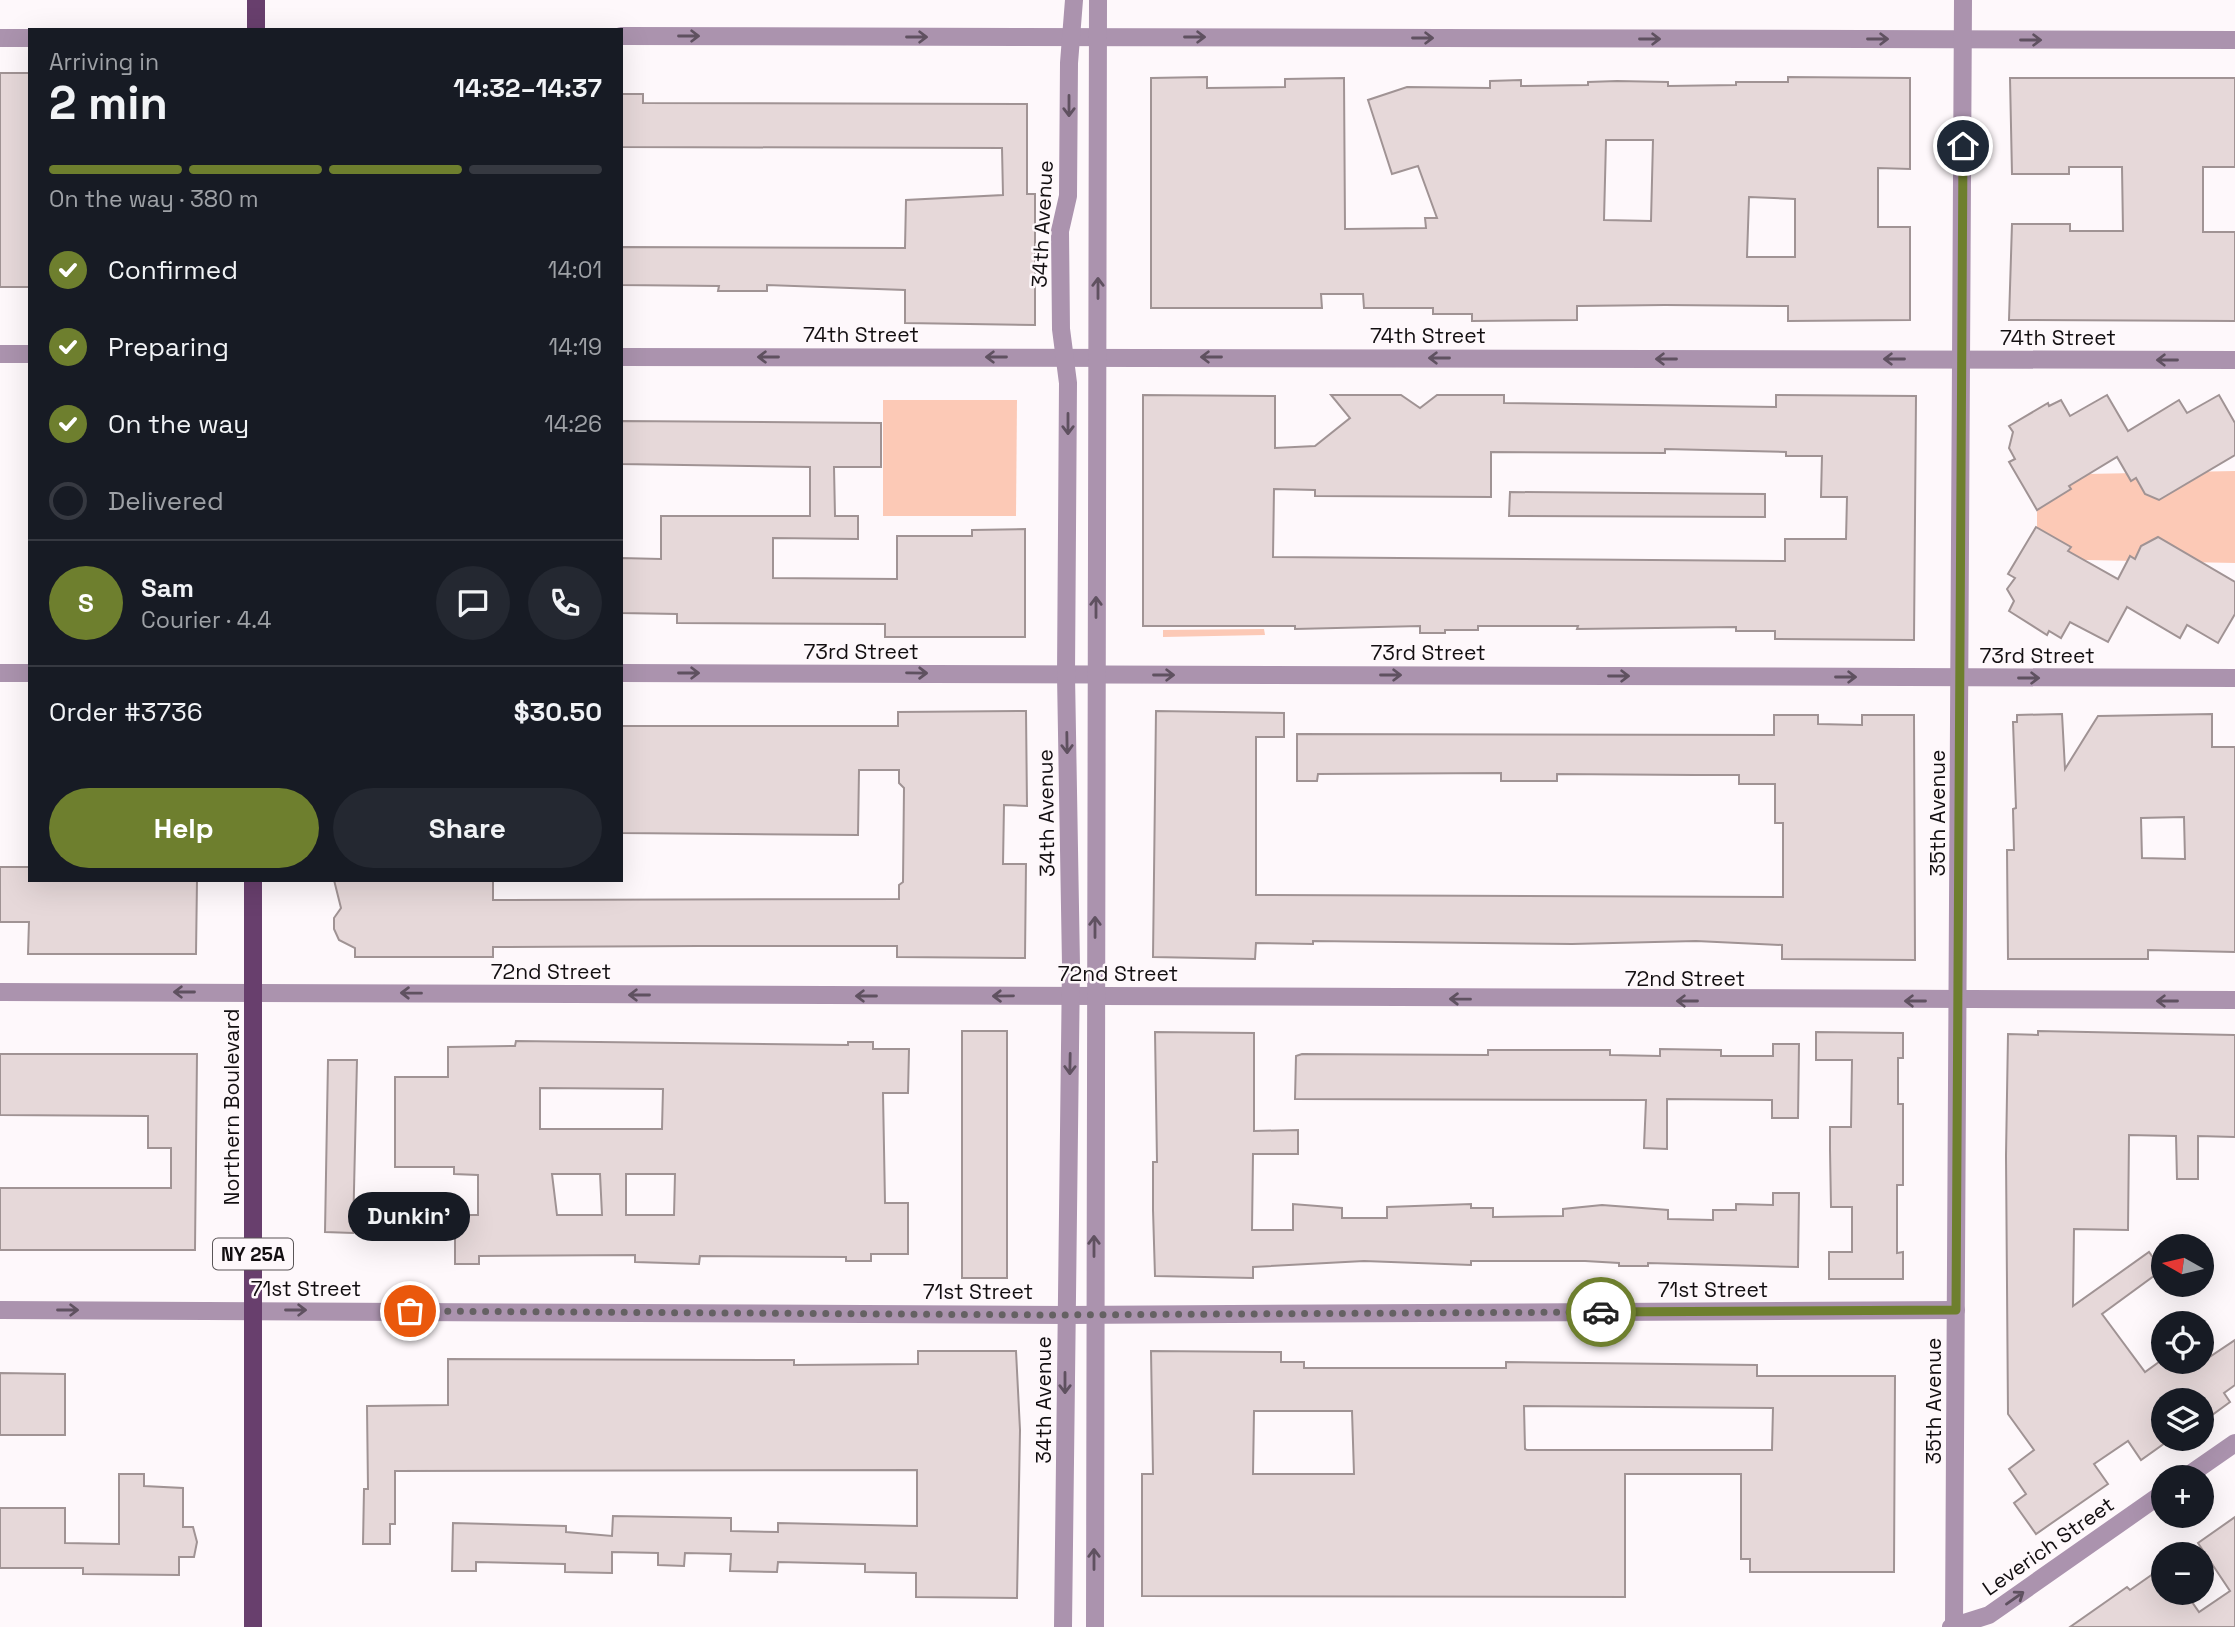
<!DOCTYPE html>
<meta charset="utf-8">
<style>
:root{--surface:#171b24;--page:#242831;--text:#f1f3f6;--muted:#9ea1a6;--line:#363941;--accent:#6e7f2e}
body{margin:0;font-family:"Space Grotesk",sans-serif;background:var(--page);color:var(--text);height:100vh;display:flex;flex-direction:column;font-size:26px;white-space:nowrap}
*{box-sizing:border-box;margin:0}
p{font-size:23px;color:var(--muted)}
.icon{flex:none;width:38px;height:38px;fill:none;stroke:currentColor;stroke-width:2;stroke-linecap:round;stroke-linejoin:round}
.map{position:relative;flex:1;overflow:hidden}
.sheet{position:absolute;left:28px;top:28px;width:595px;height:854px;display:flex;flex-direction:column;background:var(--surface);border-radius:0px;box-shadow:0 7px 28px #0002}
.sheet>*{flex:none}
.needle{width:46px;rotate:278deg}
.controls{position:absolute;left:2151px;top:1234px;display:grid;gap:14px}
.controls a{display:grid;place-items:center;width:63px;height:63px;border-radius:50%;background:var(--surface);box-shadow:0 7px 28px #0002;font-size:35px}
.pin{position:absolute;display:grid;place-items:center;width:60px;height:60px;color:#fff;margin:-30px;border:4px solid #fff;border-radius:50%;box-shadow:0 2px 7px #0007}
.courier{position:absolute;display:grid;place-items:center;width:70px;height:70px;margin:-35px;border:5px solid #6e7f2e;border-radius:50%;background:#fff;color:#222;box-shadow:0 2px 9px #0007}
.bubble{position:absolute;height:49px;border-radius:24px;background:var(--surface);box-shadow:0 7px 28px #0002;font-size:23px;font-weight:700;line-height:49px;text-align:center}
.head em{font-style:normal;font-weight:700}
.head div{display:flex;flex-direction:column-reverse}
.head{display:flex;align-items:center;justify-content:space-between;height:119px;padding:0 21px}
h1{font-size:46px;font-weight:700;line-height:52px}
.bar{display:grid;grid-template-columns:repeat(4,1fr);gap:10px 7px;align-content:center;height:84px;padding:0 21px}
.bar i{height:9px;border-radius:5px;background:var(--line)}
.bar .active{background:var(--accent)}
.bar p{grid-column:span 4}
.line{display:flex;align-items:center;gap:18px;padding:0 21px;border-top:2px solid var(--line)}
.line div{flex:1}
.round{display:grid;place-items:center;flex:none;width:74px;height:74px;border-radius:37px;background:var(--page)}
ol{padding:0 21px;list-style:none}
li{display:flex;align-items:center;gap:21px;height:77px}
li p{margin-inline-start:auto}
li .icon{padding:7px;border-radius:50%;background:var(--accent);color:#fff;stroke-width:4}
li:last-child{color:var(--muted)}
li i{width:38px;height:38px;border:4px solid var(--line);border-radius:50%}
.button{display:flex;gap:14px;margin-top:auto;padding:14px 21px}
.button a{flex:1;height:80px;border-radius:42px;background:var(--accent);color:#fff;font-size:28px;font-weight:700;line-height:80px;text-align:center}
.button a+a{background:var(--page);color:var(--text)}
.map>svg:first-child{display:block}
</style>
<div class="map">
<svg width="2235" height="1627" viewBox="0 0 2235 1627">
<rect width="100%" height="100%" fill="#fef8fb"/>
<g fill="#fcc9b6">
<path d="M 883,400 L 1017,400 L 1016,516 L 883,516 Z"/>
<path d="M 2235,471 L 2235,563 L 2037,559 L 2037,475 Z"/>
<path d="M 1264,629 L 1265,635 L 1163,637 L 1163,630 Z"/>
</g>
<g fill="#e6d8d9" stroke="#a09394" stroke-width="2" fill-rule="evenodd">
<rect x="0" y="73" width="30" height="214"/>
<path d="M 1207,77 L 1207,88 L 1285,87 L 1285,79 L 1344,78 L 1345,229 L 1426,228 L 1425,218 L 1437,218 L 1418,166 L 1392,174 L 1368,100 L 1407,87 L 1490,88 L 1490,81 L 1521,80 L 1521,86 L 1588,85 L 1588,82 L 1617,81 L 1668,82 L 1668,86 L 1736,85 L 1736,82 L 1788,82 L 1788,77 L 1910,78 L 1910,169 L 1878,168 L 1878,227 L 1910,227 L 1910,320 L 1788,321 L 1788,306 L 1665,305 L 1577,306 L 1577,320 L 1472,321 L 1472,314 L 1433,314 L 1433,308 L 1364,308 L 1363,294 L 1321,294 L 1322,308 L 1151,308 L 1151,78 ZM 1606,140 L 1653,140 L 1651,221 L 1604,220 ZM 1749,197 L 1795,199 L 1795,257 L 1747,257 Z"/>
<path d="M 2010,78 L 2235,78 L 2235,167 L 2203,167 L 2203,232 L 2235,232 L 2235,321 L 2009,320 L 2012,224 L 2070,224 L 2070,231 L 2123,231 L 2122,167 L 2069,167 L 2069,174 L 2012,174 Z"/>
<path d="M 621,94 L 643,94 L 643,103 L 1027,104 L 1027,194 L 1035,194 L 1035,325 L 905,323 L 905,290 L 767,285 L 767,291 L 718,291 L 719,286 L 621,285 L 621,247 L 905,248 L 906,200 L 1003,195 L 1002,148 L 621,147 Z"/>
<path d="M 1143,395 L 1275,396 L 1275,448 L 1315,446 L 1350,418 L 1331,395 L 1401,395 L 1420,408 L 1437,395 L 1504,395 L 1504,403 L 1776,407 L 1776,395 L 1916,396 L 1914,640 L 1775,639 L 1775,631 L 1736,631 L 1736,627 L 1577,629 L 1578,626 L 1478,626 L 1478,630 L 1445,630 L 1445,633 L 1420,633 L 1420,626 L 1295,629 L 1295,626 L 1143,626 ZM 1665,449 L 1786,452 L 1786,456 L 1822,456 L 1821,497 L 1847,497 L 1846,539 L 1785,539 L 1785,561 L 1273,557 L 1274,489 L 1315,490 L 1315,496 L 1491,497 L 1491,452 L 1665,453 Z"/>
<path d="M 2107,395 L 2128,431 L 2179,400 L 2187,413 L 2219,395 L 2235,423 L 2235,455 L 2159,500 L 2145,494 L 2136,478 L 2131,481 L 2117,457 L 2069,486 L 2071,489 L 2037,510 L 2009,462 L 2015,459 L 2009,448 L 2013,432 L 2009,426 L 2048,403 L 2049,406 L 2061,400 L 2070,416 Z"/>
<path d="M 621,421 L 881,423 L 881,467 L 834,467 L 835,516 L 858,516 L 858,539 L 773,538 L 773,578 L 897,579 L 897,536 L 972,536 L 972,530 L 1025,529 L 1025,637 L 885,637 L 885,624 L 677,623 L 677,614 L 621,613 L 621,558 L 661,559 L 661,516 L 810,516 L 810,467 L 621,464 Z"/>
<path d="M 1510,492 L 1765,494 L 1765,517 L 1509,516 Z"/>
<path d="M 2036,527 L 2071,547 L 2068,551 L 2118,579 L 2130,556 L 2135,559 L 2141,546 L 2158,537 L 2235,582 L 2235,614 L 2218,643 L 2187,625 L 2180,638 L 2127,607 L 2108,642 L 2070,622 L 2061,638 L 2049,631 L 2047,635 L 2009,611 L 2014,601 L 2007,589 L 2015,578 L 2008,574 Z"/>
<path d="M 1026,711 L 1027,806 L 1004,805 L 1003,864 L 1026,864 L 1025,958 L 897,957 L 897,946 L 698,946 L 493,947 L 493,957 L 355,957 L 355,948 L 339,940 L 334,929 L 334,918 L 341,908 L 334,880 L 493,880 L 493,900 L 899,899 L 899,885 L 903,882 L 904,788 L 899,783 L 899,770 L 859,770 L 858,835 L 621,833 L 621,726 L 898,726 L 898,712 Z"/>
<path d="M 1156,711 L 1284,713 L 1284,737 L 1256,737 L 1256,895 L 1783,897 L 1783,823 L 1775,823 L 1775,784 L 1739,784 L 1739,775 L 1695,775 L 1557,774 L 1557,781 L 1501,781 L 1501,773 L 1318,774 L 1317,781 L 1297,781 L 1297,734 L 1774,735 L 1774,715 L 1818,715 L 1818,724 L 1862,725 L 1862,715 L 1914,715 L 1915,960 L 1782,959 L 1782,945 L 1696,941 L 1572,944 L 1313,941 L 1313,944 L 1256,943 L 1255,959 L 1153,957 Z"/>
<path d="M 2062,714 L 2065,769 L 2098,716 L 2212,714 L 2212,747 L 2235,747 L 2235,952 L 2148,950 L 2148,959 L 2008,959 L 2007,850 L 2014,850 L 2013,809 L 2016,808 L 2013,722 L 2017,722 L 2017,715 ZM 2184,817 L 2185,859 L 2142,858 L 2141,818 Z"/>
<path d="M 0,867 L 30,867 L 30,880 L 197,880 L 196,954 L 28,954 L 29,922 L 0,922 Z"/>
<rect x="962" y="1031" width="45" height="247"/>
<path d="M 2038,1031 L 2235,1035 L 2235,1137 L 2198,1136 L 2198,1179 L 2177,1179 L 2176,1136 L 2129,1135 L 2128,1230 L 2074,1229 L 2073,1306 L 2149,1252 L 2162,1270 L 2102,1314 L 2145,1372 L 2159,1362 L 2202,1362 L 2235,1340 L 2235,1385 L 2224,1393 L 2230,1402 L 2208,1418 L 2206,1415 L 2202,1418 L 2202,1400 L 2163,1400 L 2163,1438 L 2172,1438 L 2141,1460 L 2128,1441 L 2094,1464 L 2108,1484 L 2036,1534 L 2014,1503 L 2026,1494 L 2009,1469 L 2034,1450 L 2008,1414 L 2006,1156 L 2008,1034 L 2038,1035 Z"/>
<path d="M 1155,1032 L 1254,1033 L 1254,1131 L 1298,1130 L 1298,1154 L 1253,1154 L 1252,1230 L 1293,1230 L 1293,1204 L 1342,1208 L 1342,1218 L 1387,1218 L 1387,1207 L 1471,1204 L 1471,1208 L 1493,1208 L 1493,1217 L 1563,1216 L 1563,1209 L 1602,1205 L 1668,1210 L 1668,1219 L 1713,1220 L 1713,1210 L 1736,1210 L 1736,1204 L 1773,1205 L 1773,1193 L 1799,1193 L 1798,1267 L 1648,1263 L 1648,1266 L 1619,1266 L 1619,1263 L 1585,1261 L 1471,1261 L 1471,1265 L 1364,1261 L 1253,1267 L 1253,1278 L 1155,1276 L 1153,1210 L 1153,1162 L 1157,1162 Z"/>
<path d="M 1816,1032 L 1903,1033 L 1903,1058 L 1898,1058 L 1898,1104 L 1903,1104 L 1903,1185 L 1897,1185 L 1897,1253 L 1903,1252 L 1903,1279 L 1829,1279 L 1829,1252 L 1852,1252 L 1852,1207 L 1831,1207 L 1830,1150 L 1830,1127 L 1851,1127 L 1852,1060 L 1816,1060 Z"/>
<path d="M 516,1041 L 848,1045 L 848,1042 L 873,1042 L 873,1049 L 909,1049 L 908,1093 L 883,1093 L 885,1203 L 908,1203 L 908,1254 L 871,1254 L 871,1261 L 846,1261 L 846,1257 L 700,1256 L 699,1264 L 635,1262 L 635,1255 L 479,1256 L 479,1264 L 455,1264 L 455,1215 L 478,1215 L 478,1175 L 454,1174 L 454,1167 L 395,1167 L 395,1077 L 448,1077 L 448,1047 L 515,1046 ZM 540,1088 L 663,1089 L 662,1129 L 540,1129 ZM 552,1174 L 600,1174 L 602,1215 L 557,1215 ZM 626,1174 L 675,1174 L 674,1215 L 626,1215 Z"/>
<path d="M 1773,1044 L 1799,1044 L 1798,1118 L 1772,1118 L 1772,1100 L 1667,1099 L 1667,1149 L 1644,1148 L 1646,1100 L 1295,1099 L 1296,1056 L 1302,1054 L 1488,1055 L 1488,1050 L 1610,1050 L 1610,1055 L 1660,1056 L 1660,1049 L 1721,1050 L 1721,1056 L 1773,1056 Z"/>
<path d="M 0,1054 L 197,1054 L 195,1250 L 0,1250 L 0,1188 L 171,1188 L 171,1148 L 148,1148 L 148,1116 L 0,1115 Z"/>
<path d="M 328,1060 L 357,1060 L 353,1233 L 325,1232 Z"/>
<path d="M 918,1351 L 1016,1351 L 1020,1430 L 1017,1598 L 916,1597 L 916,1573 L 865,1572 L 865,1564 L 778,1562 L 777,1572 L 730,1571 L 731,1554 L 685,1553 L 684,1566 L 658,1565 L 658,1553 L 612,1552 L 612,1573 L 565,1572 L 565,1564 L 476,1562 L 476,1571 L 452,1571 L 453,1523 L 566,1526 L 566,1532 L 612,1536 L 613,1516 L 731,1518 L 731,1531 L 778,1532 L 778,1523 L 917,1526 L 917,1470 L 395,1471 L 395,1524 L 390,1524 L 390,1544 L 363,1544 L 364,1489 L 368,1489 L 367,1406 L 448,1405 L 448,1359 L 794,1360 L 794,1365 L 918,1364 Z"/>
<path d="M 1151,1351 L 1281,1352 L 1281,1362 L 1304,1362 L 1304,1368 L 1506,1368 L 1506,1362 L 1757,1365 L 1757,1376 L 1895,1376 L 1894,1572 L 1750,1572 L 1750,1559 L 1741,1559 L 1741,1474 L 1625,1474 L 1625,1597 L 1142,1596 L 1142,1474 L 1153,1474 ZM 1524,1406 L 1773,1408 L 1772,1450 L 1527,1450 L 1525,1449 ZM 1254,1411 L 1352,1411 L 1354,1474 L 1253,1474 Z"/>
<path d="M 0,1373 L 65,1374 L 65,1435 L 0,1435 Z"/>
<path d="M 119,1474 L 144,1474 L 144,1486 L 183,1488 L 183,1527 L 193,1527 L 197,1542 L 194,1557 L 179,1557 L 179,1575 L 83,1574 L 83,1568 L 0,1568 L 0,1508 L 65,1508 L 65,1543 L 119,1544 Z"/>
<path d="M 2235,1517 L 2235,1627 L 2070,1627 L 2127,1587 L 2130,1590 L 2163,1567 L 2163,1592 L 2185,1592 L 2199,1612 L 2230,1591 L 2198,1543 Z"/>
</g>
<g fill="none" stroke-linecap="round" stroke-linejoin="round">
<g stroke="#ab93ae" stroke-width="18">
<path d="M 621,36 L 2235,40"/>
<path d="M 0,38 L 30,38"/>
<path d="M 0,354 L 30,354"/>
<path d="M 621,357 L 2235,360"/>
<path d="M 0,673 L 30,673"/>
<path d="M 621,673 L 2235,678"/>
<path d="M 0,992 L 2235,1000"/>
<path d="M 0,1310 L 1067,1315 L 1956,1310"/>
<path d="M 2186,1477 L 2235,1443"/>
<path d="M 1063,1627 L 1071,965 L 1066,675 L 1068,383 L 1061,329 L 1060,231 L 1068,196 L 1069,63 L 1074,0"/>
<path d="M 1095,1627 L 1098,0"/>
<path d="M 1951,1627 L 1989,1615 L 2163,1493"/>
<path d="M 1954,1627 L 1963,0"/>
</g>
<g stroke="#683f6d" stroke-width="18">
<path d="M 256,30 L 256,0"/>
<path d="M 253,1627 L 253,880"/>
</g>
</g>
<defs><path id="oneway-shaft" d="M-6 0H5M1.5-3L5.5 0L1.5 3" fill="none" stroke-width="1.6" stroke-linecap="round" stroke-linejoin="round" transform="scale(1.75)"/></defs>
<g stroke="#5f5160">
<use href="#oneway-shaft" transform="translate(689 36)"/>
<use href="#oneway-shaft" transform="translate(917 37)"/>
<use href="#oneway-shaft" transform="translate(1195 37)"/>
<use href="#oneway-shaft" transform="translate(1423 38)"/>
<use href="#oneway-shaft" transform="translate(1650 39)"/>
<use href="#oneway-shaft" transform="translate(1878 39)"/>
<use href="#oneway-shaft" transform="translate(2031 40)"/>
<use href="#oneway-shaft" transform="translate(1069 106) rotate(90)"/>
<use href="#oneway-shaft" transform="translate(1098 288) rotate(-90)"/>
<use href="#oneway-shaft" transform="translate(768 357) rotate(-180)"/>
<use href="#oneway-shaft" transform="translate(996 357) rotate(-180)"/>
<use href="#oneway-shaft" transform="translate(1211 357) rotate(-180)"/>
<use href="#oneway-shaft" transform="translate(1439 358) rotate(-180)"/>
<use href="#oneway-shaft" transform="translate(1666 359) rotate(-180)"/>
<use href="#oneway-shaft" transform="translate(1894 359) rotate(-180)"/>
<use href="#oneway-shaft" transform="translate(2167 360) rotate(-180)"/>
<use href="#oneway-shaft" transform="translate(1068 424) rotate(90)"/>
<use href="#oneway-shaft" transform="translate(1096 607) rotate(-90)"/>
<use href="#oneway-shaft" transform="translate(689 673)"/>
<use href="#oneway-shaft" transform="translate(917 673) rotate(1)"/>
<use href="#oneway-shaft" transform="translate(1164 675)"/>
<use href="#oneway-shaft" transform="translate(1391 675)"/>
<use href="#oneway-shaft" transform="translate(1619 676)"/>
<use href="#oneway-shaft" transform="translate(1846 677)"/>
<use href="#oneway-shaft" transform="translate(2029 678)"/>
<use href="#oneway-shaft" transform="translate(1067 743) rotate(89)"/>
<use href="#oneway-shaft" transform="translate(1095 927) rotate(-90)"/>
<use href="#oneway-shaft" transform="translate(184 992) rotate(180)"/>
<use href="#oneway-shaft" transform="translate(411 993) rotate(-179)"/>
<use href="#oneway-shaft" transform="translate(639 995) rotate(-180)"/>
<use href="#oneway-shaft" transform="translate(866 996) rotate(-180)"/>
<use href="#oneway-shaft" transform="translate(1003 996) rotate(179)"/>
<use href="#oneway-shaft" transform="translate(1460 999) rotate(-179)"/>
<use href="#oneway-shaft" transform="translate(1687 1001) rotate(-180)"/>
<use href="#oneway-shaft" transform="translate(1915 1001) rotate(-180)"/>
<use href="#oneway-shaft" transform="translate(2167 1001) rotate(180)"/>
<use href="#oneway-shaft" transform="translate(1070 1064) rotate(91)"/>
<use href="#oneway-shaft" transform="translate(1094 1246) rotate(-90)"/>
<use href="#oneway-shaft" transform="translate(68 1310)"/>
<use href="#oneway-shaft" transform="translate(296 1310)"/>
<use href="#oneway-shaft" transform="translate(1065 1383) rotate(90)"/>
<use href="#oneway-shaft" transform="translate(1094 1559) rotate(-90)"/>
<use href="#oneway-shaft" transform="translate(2015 1598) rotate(-35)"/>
</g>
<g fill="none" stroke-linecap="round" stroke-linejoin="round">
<path stroke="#656163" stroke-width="7" stroke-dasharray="0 12.6" d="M 410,1311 L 1051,1315 L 1601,1312"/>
<path stroke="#6e7f2e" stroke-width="9" d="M 1601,1312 L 1956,1310 L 1963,146"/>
</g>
<g text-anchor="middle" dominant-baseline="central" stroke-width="5" stroke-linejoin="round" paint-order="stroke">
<rect fill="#fef8fb" stroke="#5a5557" stroke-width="2" x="213" y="1238.5" width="80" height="31" rx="5"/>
<g font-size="19" font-weight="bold" fill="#130f11">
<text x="253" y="1254">NY 25A</text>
</g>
<g font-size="21" fill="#130f11" stroke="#fef8fb">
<text transform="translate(1042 224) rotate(-87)">34th Avenue</text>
<text x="861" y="334">74th Street</text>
<text x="1428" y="335">74th Street</text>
<text x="2058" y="337">74th Street</text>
<text x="861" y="651">73rd Street</text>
<text x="1428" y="652">73rd Street</text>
<text x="2037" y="655">73rd Street</text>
<text transform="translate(1046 813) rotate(-91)">34th Avenue</text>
<text transform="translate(1937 813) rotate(-90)">35th Avenue</text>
<text x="551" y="971">72nd Street</text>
<text x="1118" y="973">72nd Street</text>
<text x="1685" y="978">72nd Street</text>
<text transform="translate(231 1107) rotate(-90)">Northern Boulevard</text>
<text x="306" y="1288">71st Street</text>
<text x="1713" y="1289">71st Street</text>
<text x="978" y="1291">71st Street</text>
<text transform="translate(1043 1400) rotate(-90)">34th Avenue</text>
<text transform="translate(1933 1401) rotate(-90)">35th Avenue</text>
<text transform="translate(2048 1546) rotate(-35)">Leverich Street</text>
</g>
</g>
</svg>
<div class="controls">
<a><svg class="needle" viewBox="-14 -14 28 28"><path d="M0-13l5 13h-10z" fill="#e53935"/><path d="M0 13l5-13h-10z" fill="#9ea1a6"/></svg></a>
<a><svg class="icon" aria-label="locate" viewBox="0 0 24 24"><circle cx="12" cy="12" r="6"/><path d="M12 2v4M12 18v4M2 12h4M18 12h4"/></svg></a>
<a><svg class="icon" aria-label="layers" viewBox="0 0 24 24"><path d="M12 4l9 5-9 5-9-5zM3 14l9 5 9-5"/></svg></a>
<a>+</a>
<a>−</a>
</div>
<div class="pin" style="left:410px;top:1311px;background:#ea580c"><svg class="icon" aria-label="bag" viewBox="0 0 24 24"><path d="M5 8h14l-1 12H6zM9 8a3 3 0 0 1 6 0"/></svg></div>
<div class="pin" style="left:1963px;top:146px;background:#1f2937"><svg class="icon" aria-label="home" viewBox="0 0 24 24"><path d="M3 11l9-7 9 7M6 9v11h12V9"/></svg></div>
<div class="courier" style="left:1601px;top:1312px"><svg class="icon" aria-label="car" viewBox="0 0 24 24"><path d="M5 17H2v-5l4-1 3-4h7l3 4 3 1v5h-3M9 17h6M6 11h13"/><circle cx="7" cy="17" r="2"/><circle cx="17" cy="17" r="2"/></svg></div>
<div class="bubble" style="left:348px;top:1192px;width:122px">Dunkin'</div>
<section class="sheet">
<div class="head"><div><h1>2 min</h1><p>Arriving in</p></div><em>14:32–14:37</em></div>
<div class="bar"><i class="active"></i><i class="active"></i><i class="active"></i><i></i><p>On the way · 380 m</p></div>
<ol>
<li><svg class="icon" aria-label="check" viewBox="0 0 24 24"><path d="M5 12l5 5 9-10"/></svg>Confirmed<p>14:01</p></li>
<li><svg class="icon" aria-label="check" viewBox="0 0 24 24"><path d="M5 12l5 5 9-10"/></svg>Preparing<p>14:19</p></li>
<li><svg class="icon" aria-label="check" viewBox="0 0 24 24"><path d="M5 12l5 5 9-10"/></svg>On the way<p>14:26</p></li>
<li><i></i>Delivered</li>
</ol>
<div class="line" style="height:126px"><b class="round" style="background:var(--accent);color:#fff">S</b><div><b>Sam</b><p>Courier · 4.4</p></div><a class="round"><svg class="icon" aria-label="chat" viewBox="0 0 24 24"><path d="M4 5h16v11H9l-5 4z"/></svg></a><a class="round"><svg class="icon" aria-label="phone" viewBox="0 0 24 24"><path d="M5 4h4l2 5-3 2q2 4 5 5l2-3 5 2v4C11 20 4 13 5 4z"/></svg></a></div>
<div class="line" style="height:91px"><div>Order #3736</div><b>$30.50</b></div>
<div class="button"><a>Help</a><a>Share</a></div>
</section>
</div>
